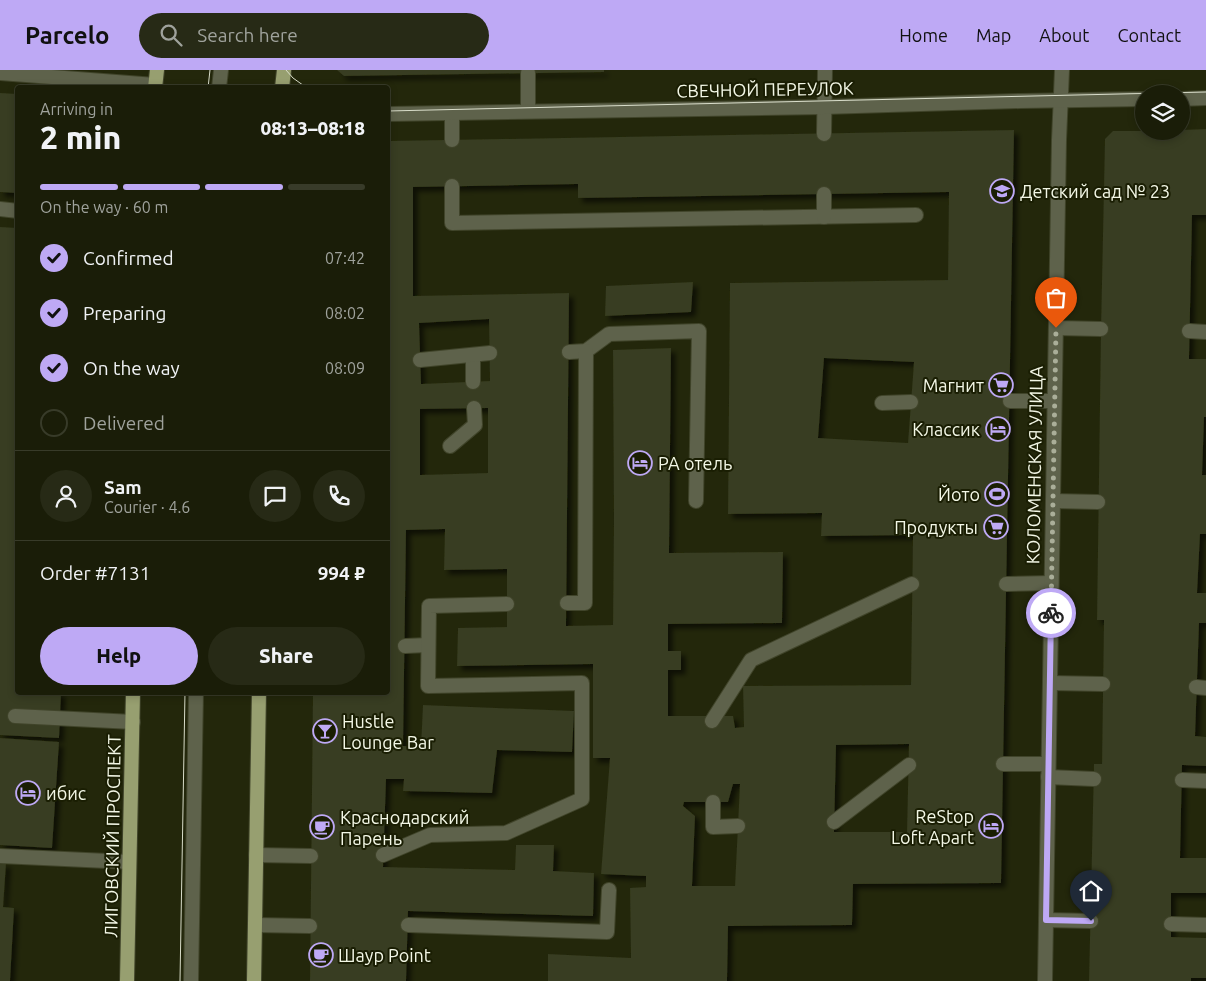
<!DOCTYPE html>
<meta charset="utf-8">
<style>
:root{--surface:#1a1d08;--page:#272a16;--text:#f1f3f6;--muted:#9fa29c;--line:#383b29;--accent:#bea9f5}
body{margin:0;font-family:Ubuntu,sans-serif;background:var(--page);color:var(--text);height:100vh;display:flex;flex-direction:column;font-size:19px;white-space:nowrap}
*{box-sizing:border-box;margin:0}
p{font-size:16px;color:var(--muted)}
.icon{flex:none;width:28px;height:28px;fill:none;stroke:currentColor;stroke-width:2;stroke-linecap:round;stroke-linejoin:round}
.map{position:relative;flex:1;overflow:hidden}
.side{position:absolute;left:15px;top:15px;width:375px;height:610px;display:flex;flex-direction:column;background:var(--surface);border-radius:5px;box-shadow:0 2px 8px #0003,0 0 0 1px var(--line)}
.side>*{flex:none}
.buttons{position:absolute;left:1135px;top:15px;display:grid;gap:10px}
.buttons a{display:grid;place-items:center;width:55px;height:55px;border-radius:50%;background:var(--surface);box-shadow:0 2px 8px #0003,0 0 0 1px var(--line);font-size:25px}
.pin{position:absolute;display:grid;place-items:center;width:42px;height:42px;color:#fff;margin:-51px -21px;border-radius:50% 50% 50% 0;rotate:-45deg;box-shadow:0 0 5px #0007}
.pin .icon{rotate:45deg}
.courier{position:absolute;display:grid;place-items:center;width:50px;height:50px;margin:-25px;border:4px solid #bea9f5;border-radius:50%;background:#fff;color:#222;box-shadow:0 1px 6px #0007}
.head em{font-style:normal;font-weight:800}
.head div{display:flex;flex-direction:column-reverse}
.head{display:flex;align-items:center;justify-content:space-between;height:85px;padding:0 25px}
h1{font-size:32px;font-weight:800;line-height:38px}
.bar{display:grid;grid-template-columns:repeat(4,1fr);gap:8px 5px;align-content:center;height:60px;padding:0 25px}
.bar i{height:6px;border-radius:4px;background:var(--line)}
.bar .current{background:var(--accent)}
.bar p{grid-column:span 4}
.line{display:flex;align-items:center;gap:12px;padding:0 25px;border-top:1px solid var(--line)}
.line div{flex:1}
.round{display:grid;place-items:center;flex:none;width:52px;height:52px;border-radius:26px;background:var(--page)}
ol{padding:0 25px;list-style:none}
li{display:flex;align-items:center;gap:15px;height:55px}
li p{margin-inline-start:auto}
li .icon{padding:5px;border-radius:50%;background:var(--accent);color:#111;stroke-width:4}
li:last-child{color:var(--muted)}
li i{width:28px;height:28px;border:2px solid var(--line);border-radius:50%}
.button{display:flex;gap:10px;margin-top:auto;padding:10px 25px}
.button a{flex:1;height:58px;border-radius:30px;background:var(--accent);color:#111;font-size:20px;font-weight:800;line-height:58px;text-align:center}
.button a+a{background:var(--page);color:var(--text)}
header{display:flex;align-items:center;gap:30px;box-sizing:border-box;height:70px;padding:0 25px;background:var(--accent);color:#111}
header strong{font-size:24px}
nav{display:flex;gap:28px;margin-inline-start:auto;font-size:18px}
.search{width:350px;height:45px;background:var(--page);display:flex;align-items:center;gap:12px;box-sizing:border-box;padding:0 18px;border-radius:28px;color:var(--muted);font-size:19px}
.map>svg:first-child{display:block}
</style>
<header>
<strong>Parcelo</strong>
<div class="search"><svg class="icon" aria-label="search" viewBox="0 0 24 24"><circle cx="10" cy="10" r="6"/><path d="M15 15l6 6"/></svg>Search here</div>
<nav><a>Home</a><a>Map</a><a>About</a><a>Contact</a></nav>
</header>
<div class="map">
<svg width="1206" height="911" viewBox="0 0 1206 911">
<defs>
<filter id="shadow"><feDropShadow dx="4.5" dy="4.5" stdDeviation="2.5" flood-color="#0009"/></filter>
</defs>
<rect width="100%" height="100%" fill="#23270b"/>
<g fill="#373c20" fill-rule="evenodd" filter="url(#shadow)">
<path d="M 337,0 L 604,0 L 604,2 L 344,6 Z"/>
<path d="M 0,23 L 18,24 L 18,123 L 0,122 Z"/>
<path d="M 1206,59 L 1206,145 L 1192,145 L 1189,289 L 1206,289 L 1206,347 L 1204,347 L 1202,405 L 1206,405 L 1206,464 L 1200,464 L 1197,523 L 1206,523 L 1206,553 L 1199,553 L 1195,666 L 1206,667 L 1206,696 L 1182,695 L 1180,788 L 1206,788 L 1206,823 L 1171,823 L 1171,867 L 1206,868 L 1206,908 L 1191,908 L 1191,911 L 1089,911 L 1094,694 L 1102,694 L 1104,550 L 1097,550 L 1101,259 L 1105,69 L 1113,61 L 1181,61 L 1181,60 Z"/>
<path d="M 1014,60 L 1001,813 L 853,814 L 852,855 L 728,856 L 727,911 L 548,911 L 548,884 L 631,888 L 630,818 L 646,817 L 646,806 L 601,804 L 610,688 L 593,688 L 593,594 L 457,596 L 458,558 L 507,557 L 507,499 L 444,500 L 445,459 L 406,460 L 403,676 L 421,677 L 423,635 L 574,641 L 572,682 L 497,680 L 492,723 L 403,721 L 404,709 L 386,709 L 383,797 L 515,800 L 516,775 L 554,775 L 553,801 L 594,803 L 593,846 L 408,841 L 406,911 L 310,911 L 313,622 L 388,622 L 388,71 ZM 578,114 L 578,128 L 949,122 L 948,210 L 730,213 L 728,444 L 822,443 L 821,466 L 913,465 L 911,615 L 743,616 L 744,657 L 735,658 L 733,646 L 668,646 L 668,600 L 681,600 L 681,581 L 668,581 L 668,554 L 782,553 L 783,482 L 669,483 L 671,278 L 613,280 L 614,450 L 613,555 L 566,556 L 569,223 L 413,226 L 413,117 ZM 489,249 L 490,311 L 421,314 L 419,253 ZM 824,288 L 914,292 L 908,373 L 818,368 ZM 488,338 L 488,403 L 420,405 L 420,339 ZM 909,674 L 907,762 L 834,762 L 836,675 ZM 733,714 L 740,714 L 735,816 L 692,816 L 695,746 L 683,736 L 684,732 L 728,732 Z"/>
<path d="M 0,157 L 18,158 L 18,622 L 61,622 L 59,668 L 0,665 Z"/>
<path d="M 693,212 L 691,242 L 605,246 L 606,216 Z"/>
<path d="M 0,668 L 59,672 L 52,778 L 0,775 Z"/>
<path d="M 0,793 L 6,793 L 3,837 L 14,838 L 10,911 L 0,911 Z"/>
</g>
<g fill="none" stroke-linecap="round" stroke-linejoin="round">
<g stroke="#40442a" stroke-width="16">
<g id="service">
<path d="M 0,3 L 155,15"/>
<path d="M 528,3 L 528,41"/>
<path d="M 219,18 L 221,0"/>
<path d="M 452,43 L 452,70"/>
<path d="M 824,64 L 825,0"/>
<path d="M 452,116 L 452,153 L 916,145"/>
<path d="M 824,124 L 824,147"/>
<path d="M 0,139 L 18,141"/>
<path d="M 1056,258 L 1101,259"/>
<path d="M 1189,261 L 1206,262"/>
<path d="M 569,282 L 586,281 L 609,264 L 699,261 L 696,431"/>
<path d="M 473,285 L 473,312"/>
<path d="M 420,290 L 490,283"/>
<path d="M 1010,331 L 1054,331"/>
<path d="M 882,333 L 911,332"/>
<path d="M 450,376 L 475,355 L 474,338"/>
<path d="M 1053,431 L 1098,432"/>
<path d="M 1006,514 L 1051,513"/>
<path d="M 567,533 L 585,533 L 586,281"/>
<path d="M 405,576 L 428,575"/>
<path d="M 1050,613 L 1103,614"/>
<path d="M 1196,617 L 1206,618"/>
<path d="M 15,646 L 133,652"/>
<path d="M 712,651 L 751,590 L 912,514"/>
<path d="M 1003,694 L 1048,694"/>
<path d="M 1048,707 L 1094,709"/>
<path d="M 1182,710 L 1206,711"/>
<path d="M 713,732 L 713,757 L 738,756"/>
<path d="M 834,752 L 909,695"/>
<path d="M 256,785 L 311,786"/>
<path d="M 383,785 L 430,765 L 506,763 L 582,729 L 582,613 L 428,616 L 429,536 L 507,534"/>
<path d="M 0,786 L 129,792"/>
<path d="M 1046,850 L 1091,851"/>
<path d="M 1171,854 L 1206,855"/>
<path d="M 255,855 L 310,856"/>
<path d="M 408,855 L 607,862 L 609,820"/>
<path d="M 191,911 L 196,622"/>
</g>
</g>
<g stroke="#40442a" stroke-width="16">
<path id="minor" d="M 1045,911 L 1059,70 L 1062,0"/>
</g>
<g stroke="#40442a" stroke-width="16">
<g id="tertiary">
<path d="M 1181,29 L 1206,28"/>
<path d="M 388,44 L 824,37 L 1020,31 L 1144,29"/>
</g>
</g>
<g stroke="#40442a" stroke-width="16">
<g id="primary">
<path d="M 155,18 L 157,0"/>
<path d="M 282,18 L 284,0"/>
<path d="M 127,911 L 133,622"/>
<path d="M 254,911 L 259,622"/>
</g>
</g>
<use href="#service" stroke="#5e624b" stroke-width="14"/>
<use href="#minor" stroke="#5e624b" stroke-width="14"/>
<use href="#tertiary" stroke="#5e624b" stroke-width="14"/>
<use href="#primary" stroke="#979f70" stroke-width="14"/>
<g stroke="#d9ddca" stroke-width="1">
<path d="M 286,0 L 293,8 L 307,18"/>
<path d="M 208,18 L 210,0"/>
<path d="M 388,41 L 1206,22"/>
<path d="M 180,911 L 185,622"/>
</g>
</g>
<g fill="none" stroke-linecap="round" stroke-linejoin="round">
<path stroke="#aaae99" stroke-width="5" stroke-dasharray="0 9" d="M 1051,543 L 1056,258"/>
<path stroke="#bea9f5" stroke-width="6" d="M 1051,543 L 1046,850 L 1091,851"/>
</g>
<defs>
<g id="school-ring" transform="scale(1.25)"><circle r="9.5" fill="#1a1e03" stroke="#bea9f5" stroke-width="1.5"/><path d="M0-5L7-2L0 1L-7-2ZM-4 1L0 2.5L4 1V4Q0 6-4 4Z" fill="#bea9f5"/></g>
<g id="supermarket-ring" transform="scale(1.25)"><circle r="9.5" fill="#1a1e03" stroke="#bea9f5" stroke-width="1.5"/><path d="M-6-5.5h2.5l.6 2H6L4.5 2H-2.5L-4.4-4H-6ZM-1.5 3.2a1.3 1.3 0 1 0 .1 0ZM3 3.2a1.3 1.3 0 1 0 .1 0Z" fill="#bea9f5"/></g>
<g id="hotel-ring" transform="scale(1.25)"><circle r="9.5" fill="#1a1e03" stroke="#bea9f5" stroke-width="1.5"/><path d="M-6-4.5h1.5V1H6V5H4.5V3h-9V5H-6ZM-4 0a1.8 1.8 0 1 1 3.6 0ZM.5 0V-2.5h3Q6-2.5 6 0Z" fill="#bea9f5"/></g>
<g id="stadium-ring" transform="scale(1.25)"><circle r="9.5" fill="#1a1e03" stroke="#bea9f5" stroke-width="1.5"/><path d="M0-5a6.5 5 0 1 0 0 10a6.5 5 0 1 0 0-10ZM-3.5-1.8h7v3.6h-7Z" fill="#bea9f5"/></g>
<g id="bar-ring" transform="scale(1.25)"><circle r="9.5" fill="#1a1e03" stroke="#bea9f5" stroke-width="1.5"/><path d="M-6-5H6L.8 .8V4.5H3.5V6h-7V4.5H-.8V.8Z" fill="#bea9f5"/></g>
<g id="cafe-ring" transform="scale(1.25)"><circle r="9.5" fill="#1a1e03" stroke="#bea9f5" stroke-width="1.5"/><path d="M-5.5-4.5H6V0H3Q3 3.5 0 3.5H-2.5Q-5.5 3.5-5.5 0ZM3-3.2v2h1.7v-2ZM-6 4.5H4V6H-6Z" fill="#bea9f5"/></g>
</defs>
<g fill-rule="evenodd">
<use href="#school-ring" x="1002" y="121"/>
<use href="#supermarket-ring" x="1001" y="315"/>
<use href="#hotel-ring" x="998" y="359"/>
<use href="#hotel-ring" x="640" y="393"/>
<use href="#stadium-ring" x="997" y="424"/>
<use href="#supermarket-ring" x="996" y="457"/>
<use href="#bar-ring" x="325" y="661"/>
<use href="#hotel-ring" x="28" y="723"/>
<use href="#hotel-ring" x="991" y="756"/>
<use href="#cafe-ring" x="322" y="757"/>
<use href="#cafe-ring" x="321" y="885"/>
</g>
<g text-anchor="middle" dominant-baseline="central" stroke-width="4" stroke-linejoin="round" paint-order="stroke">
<g font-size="18" fill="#f3f7e6" stroke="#1a1e03">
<text transform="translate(765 19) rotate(-1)">СВЕЧНОЙ ПЕРЕУЛОК</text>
<text transform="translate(1034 395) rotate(-89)">КОЛОМЕНСКАЯ УЛИЦА</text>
<text transform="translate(112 766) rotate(-89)">ЛИГОВСКИЙ ПРОСПЕКТ</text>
</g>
<g font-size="18" fill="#f3f7e6" stroke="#1a1e03" text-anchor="start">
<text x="1020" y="121">Детский сад № 23</text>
<text x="984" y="315" text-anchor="end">Магнит</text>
<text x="980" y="359" text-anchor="end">Классик</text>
<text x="658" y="393">РА отель</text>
<text x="980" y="424" text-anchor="end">Йото</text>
<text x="978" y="457" text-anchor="end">Продукты</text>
<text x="342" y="651">Hustle<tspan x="342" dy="21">Lounge Bar</tspan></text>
<text x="46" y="723">ибис</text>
<text x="974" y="746" text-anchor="end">ReStop<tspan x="974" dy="21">Loft Apart</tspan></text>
<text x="340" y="747">Краснодарский<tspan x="340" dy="21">Парень</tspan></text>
<text x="338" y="885">Шаур Point</text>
</g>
</g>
</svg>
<div class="buttons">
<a><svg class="icon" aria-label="layers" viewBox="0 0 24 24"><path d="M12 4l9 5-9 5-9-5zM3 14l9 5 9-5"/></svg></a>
</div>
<div class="pin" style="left:1056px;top:258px;background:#ea580c"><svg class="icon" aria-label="bag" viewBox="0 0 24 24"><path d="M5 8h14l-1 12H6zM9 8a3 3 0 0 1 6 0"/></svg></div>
<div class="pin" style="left:1091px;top:851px;background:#1f2937"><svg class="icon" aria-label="home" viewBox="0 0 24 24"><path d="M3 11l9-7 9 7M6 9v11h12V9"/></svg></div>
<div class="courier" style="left:1051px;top:543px"><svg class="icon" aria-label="bike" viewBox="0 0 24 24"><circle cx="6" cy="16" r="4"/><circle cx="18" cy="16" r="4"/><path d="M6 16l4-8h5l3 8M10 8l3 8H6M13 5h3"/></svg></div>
<section class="side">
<div class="head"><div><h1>2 min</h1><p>Arriving in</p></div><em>08:13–08:18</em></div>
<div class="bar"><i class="current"></i><i class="current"></i><i class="current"></i><i></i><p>On the way · 60 m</p></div>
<ol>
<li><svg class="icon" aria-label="check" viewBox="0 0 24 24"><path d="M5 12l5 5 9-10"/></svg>Confirmed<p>07:42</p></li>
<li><svg class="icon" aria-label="check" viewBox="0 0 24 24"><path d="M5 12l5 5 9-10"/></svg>Preparing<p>08:02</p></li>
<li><svg class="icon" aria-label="check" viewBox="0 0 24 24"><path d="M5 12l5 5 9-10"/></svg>On the way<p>08:09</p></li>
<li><i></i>Delivered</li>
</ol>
<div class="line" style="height:90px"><a class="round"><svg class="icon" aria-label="person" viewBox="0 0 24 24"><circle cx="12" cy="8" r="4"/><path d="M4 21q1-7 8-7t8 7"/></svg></a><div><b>Sam</b><p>Courier · 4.6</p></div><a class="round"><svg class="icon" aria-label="chat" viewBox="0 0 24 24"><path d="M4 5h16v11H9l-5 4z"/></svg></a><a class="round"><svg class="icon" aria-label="phone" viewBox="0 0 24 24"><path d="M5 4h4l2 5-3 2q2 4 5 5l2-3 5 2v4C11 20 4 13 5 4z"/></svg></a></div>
<div class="line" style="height:65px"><div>Order #7131</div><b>994 ₽</b></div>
<div class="button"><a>Help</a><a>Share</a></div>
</section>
</div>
